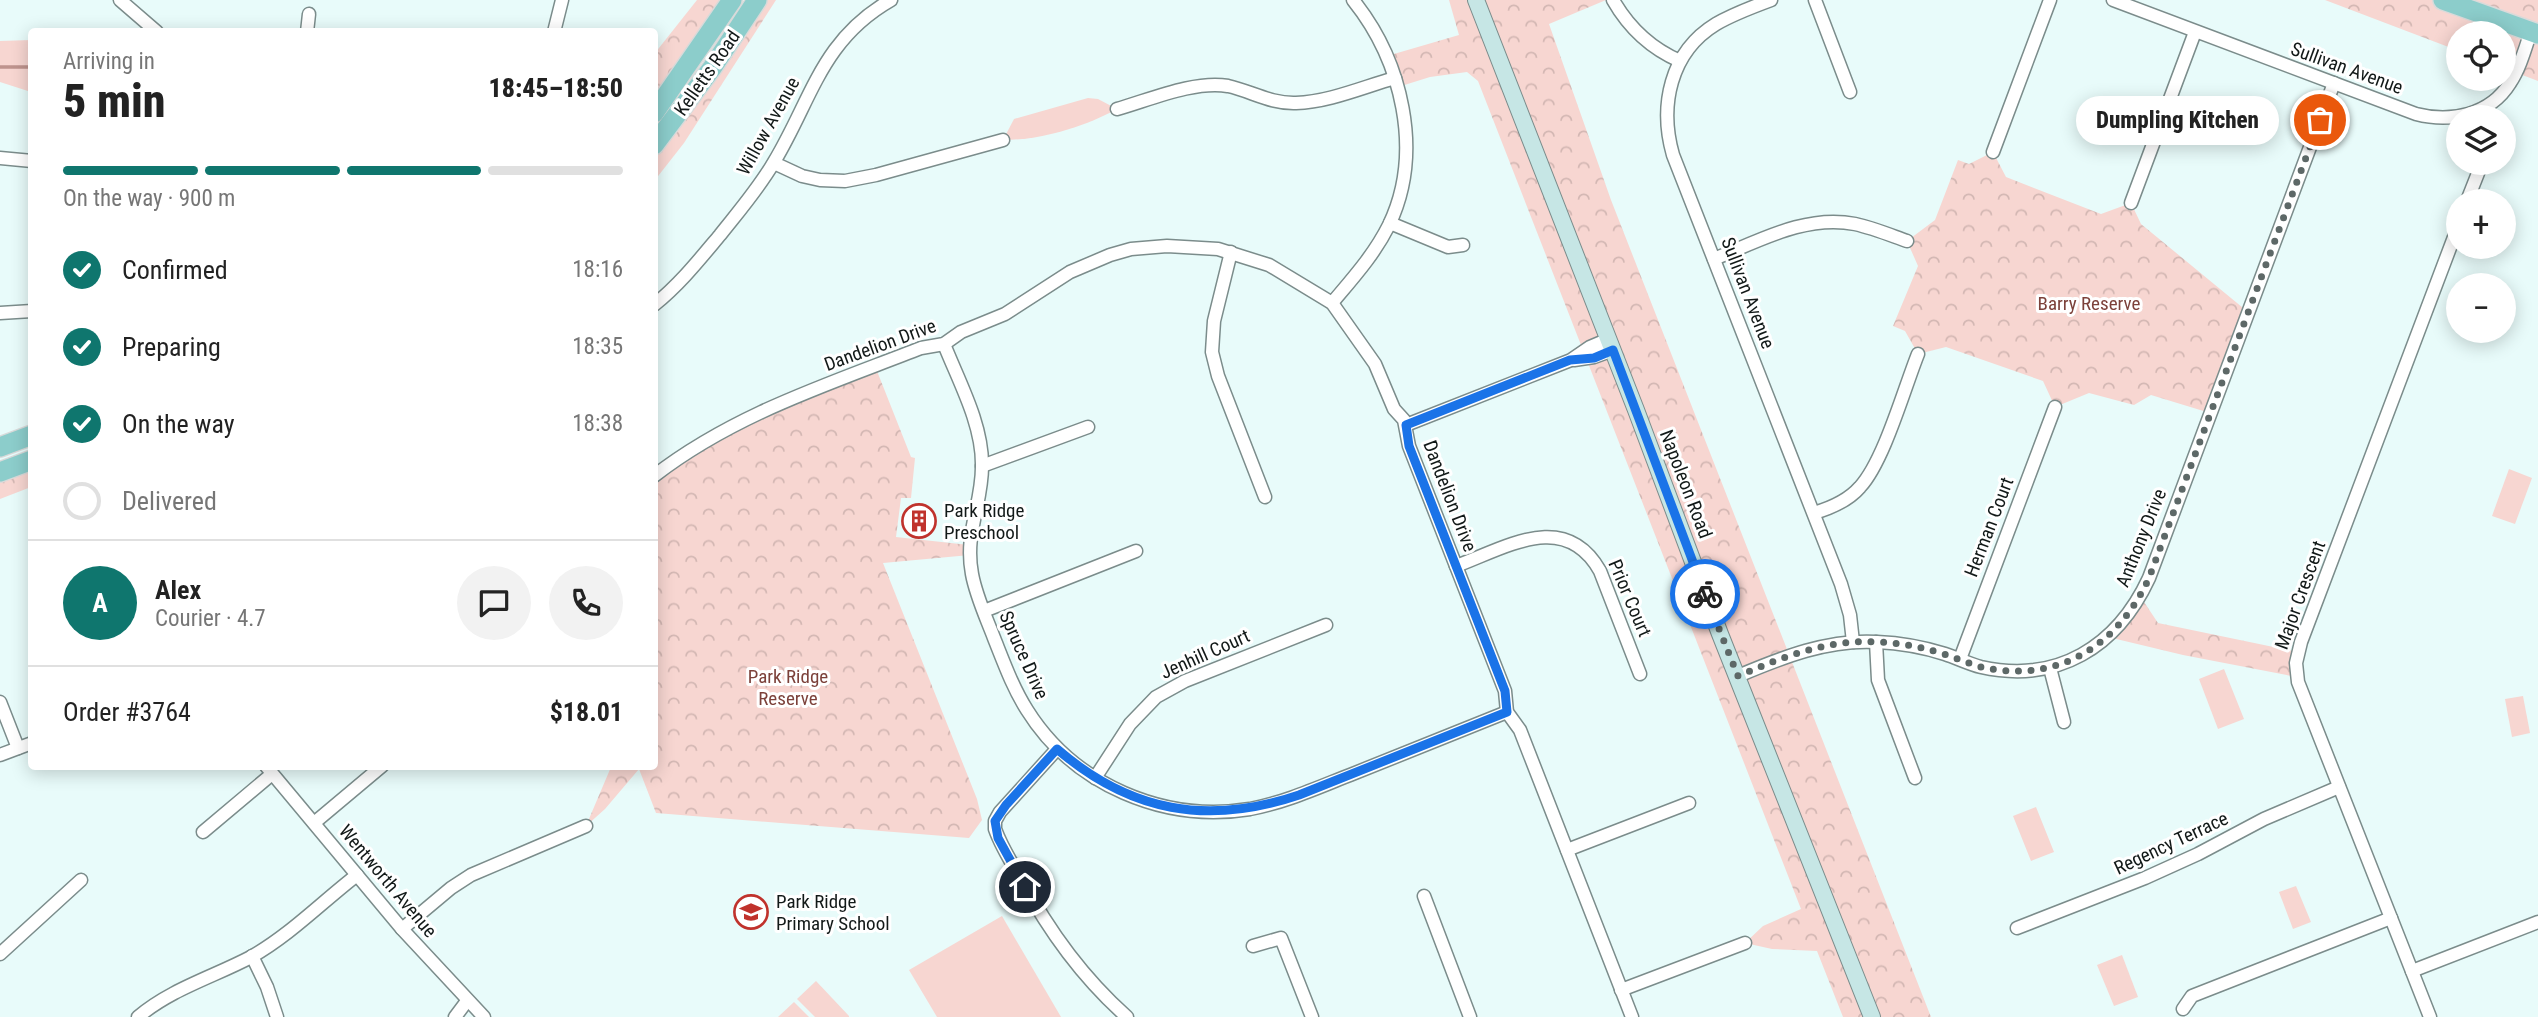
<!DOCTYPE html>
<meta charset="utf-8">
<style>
:root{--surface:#fff;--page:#f2f2f2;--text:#222;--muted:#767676;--line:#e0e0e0;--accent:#0f766e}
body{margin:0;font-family:"Roboto Condensed",sans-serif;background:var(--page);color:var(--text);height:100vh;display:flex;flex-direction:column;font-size:26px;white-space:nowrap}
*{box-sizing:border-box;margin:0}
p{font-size:23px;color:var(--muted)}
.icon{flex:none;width:38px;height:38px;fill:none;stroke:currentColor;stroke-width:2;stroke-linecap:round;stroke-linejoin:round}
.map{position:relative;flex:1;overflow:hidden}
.details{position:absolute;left:28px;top:28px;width:630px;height:742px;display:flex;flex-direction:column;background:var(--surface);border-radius:7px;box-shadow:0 4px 18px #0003}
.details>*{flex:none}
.controls{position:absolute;left:2446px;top:21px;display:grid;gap:14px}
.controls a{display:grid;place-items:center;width:70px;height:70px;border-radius:50%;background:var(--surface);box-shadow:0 4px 18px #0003;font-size:35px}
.pin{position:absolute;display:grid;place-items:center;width:60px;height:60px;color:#fff;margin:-30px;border:4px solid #fff;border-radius:50%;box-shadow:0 2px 7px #0007}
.courier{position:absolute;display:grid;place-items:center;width:70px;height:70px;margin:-35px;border:5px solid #1a73e8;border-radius:50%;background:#fff;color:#222;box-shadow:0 2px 9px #0007}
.bubble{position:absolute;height:49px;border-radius:24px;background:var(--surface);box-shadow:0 4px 18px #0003;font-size:23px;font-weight:800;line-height:49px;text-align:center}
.headline em{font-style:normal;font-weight:800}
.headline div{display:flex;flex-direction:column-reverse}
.headline{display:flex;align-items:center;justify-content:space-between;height:119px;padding:0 35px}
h1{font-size:46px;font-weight:800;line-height:52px}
.bar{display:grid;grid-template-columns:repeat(4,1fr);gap:10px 7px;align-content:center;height:84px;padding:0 35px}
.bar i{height:9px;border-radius:5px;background:var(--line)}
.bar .active{background:var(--accent)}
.bar p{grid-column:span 4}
.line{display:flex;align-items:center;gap:18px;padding:0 35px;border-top:2px solid var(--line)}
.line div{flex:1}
.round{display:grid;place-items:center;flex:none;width:74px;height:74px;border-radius:37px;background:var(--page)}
ol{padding:0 35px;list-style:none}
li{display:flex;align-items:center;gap:21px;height:77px}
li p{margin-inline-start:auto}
li .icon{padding:7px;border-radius:50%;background:var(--accent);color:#fff;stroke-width:4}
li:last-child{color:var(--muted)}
li i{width:38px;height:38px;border:4px solid var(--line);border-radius:50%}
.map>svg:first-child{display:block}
</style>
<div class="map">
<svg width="2538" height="1017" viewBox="0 0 2538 1017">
<defs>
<pattern id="park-crowns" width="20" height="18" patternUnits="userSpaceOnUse" patternTransform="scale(1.75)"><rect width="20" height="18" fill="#f7d6d1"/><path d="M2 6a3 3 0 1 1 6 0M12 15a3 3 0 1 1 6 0" fill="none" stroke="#d3b7b3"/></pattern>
</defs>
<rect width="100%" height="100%" fill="#e8fbfa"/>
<g fill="#f7d6d1">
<path d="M 31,40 L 31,92 L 0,82 L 0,41 Z"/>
<path d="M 1088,98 L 1098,99 L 1117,109 C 1084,127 1041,140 1003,140 L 1014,119 Z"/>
<path d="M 2509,469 L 2532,478 L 2515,524 L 2492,516 Z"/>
<path d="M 2224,669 L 2244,719 L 2218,729 L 2199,679 Z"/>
<path d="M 2523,696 L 2530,733 L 2512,737 L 2505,699 Z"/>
<path d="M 2036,807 L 2054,852 L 2031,861 L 2013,816 Z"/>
<path d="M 2296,886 L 2311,922 L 2293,929 L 2279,892 Z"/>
<path d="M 1002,916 L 1061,1017 L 937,1017 L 909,970 Z"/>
<path d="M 2122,955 L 2138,997 L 2114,1006 L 2097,965 Z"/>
<path d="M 816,981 L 849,1016 L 849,1017 L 815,1017 L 797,999 Z"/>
<path d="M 794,1002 L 809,1017 L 778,1017 Z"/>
</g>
<g fill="url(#park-crowns)">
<path d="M 697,0 L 732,0 L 655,113 L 655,53 Z"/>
<path d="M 757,0 L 776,0 L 684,143 L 655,180 L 655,145 Z"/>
<path d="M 1449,0 L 1606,0 L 1549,24 L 1611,200 L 1931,1017 L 1843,1017 L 1817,951 L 1772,949 L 1745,943 L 1763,926 L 1801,909 L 1478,81 L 1467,72 L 1430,77 L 1398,87 L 1387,56 L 1459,35 Z"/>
<path d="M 2325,0 L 2538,0 L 2538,81 L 2504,68 L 2504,33 L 2459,33 L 2459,51 Z"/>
<path d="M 1993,152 L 2006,177 L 2101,214 L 2131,203 L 2141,224 L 2248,312 L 2210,413 L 2151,395 L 2134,405 L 2089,393 L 2055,407 L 2043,381 L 1946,347 L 1918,354 L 1905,331 L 1893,326 L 1918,266 L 1907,241 L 1935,220 L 1958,160 L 1969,164 Z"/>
<path d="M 875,366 L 911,457 L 915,458 L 911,498 L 901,498 L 896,537 L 969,545 L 970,555 L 883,563 L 977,799 L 982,820 L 969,838 L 656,813 L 639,769 L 605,809 L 586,826 L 611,767 L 654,766 L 655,476 L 684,453 Z"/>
<path d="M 31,460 L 31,487 L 0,499 L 0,472 Z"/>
<path d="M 2140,596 L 2158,623 L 2298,652 L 2297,677 L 2183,655 L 2108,637 Z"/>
</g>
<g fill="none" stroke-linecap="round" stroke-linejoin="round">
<path stroke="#be938d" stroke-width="3.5" d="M 0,67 L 32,67"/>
<g stroke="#7b8c8b" stroke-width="15">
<g id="minor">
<path d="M 120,0 L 157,32"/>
<path d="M 1613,0 C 1629,28 1650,48 1680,61"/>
<path d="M 1771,0 C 1752,7 1733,14 1716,24 C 1670,52 1659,106 1673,155 L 1841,584 L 1850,615 L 1853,642"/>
<path d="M 1815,0 L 1850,92"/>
<path d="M 2113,0 L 2416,114 C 2451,123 2490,115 2510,83 C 2520,68 2525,49 2531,31"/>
<path d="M 307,32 L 309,14"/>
<path d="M 554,32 L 562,0"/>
<path d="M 1117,109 C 1149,100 1195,80 1228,86 C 1251,91 1271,104 1296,103 C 1329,102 1363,87 1395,78"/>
<path d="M 1993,152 L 2050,0"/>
<path d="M 0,158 L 32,161"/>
<path d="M 774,163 L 802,176 L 820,180 L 845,181 L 876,175 L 1003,140"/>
<path d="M 2467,201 L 2482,163"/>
<path d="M 2131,203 L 2195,32"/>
<path d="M 1390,223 L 1448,247 L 1463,245"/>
<path d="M 1231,252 L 1214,321 L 1212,352 L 1218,376 L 1265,497"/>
<path d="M 1714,259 C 1759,241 1806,214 1855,224 C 1873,228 1890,235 1907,241"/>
<path d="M 1332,303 C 1353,278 1374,255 1389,225 C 1424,152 1402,61 1353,0"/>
<path d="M 654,305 C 680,284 699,260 720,235 C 739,211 759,188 774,162 C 812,99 821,40 891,0"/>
<path d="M 0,313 L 32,311"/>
<path d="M 944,344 C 959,382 982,423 982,464 C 983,503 964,532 972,574 C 976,596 986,617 994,638 C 1004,663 1013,688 1027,710 C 1074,785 1164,823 1250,809 C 1287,802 1321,786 1355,773 C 1406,753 1456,732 1507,712"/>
<path d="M 1574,360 L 1594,357 L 1613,350"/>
<path d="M 1406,425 L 1571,360 L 1590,347 L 1609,339"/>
<path d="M 982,466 L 1088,427"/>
<path d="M 654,476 C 734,414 829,384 921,348 L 944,344 L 961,332 L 1005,314 L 1070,272 L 1110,255 L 1131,249 L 1167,246 L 1218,249 L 1269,265 L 1332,303 L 1375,364 L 1394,409 L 1404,420 L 1409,446 L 1505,691 L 1507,712 L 1520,730 L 1632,1017"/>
<path d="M 1814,513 C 1831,508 1848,501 1860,487 C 1884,461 1904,389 1918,354"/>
<path d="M 1456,566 C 1505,548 1565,509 1600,571 L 1640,674"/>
<path d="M 984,611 L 1136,551"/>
<path d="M 1876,642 L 1878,680 L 1915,778"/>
<path d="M 1960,659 L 2055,407"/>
<path d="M 2050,668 L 2064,722"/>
<path d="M 1738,676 C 1783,657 1828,639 1877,642 C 1901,643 1923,647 1945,654 C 1957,658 1969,664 1981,667 C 2057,684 2117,647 2149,578 L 2334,83"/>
<path d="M 0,702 L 18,748"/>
<path d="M 1057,749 L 1000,812 L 995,821 L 995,829 C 1001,846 1011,862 1020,877 C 1048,930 1082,977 1127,1017"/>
<path d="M 0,755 L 32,743"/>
<path d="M 266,766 L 402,929 L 484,1017"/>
<path d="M 1095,778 L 1130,724 L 1156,697 L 1185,681 L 1326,625"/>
<path d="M 314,823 L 382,766"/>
<path d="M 203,832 L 272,774"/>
<path d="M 1567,850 L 1689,803"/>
<path d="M 1424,896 L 1470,1017"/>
<path d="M 2017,928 L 2145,878 L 2198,854 L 2264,819 L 2339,787"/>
<path d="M 402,929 L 451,888 L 471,875 L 586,826"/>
<path d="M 1253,946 L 1281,938 L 1312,1017"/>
<path d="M 0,954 L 81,880"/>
<path d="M 252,956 L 267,987 L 277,1017"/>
<path d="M 2412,971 L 2538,922"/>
<path d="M 1621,990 L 1745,943"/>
<path d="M 2183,1009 L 2192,996 L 2391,918"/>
<path d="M 138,1017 C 171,989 213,977 251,957 C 290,935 322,902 357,875"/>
<path d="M 455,1017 L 467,1001"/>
<path d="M 2430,1017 L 2298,682 L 2296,663 L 2301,642 L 2459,224"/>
</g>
</g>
<g stroke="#7b8c8b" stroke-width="18">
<path id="secondary" d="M 1476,0 L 1636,410 L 1720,634 L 1872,1017"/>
</g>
<g stroke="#d9dada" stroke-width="22">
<g id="primary">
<path d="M 2443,0 L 2538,34"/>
<path d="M 654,113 L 732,0"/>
<path d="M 654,145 L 712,68 L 757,0"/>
<path d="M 0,447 L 32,435"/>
<path d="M 0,472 L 32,460"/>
</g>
</g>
<use href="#minor" stroke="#fff" stroke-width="12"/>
<use href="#secondary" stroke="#c6e6e5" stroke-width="16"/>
<use href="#primary" stroke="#8ccdcb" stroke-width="19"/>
</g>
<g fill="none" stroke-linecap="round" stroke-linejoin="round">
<path stroke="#5d6867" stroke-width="7" stroke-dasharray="0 12.6" d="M 1705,594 L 1738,676 C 1783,657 1828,639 1877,642 C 1899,643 1919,646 1940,653 C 1954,657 1967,663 1981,667 C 2057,684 2117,647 2149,578 L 2320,120"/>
<path stroke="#1a73e8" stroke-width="9" d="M 1025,887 L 998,838 L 995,821 L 1006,805 L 1057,749 C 1130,812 1208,826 1299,795 L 1507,712 L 1505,691 L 1409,446 L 1406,425 L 1570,360 L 1594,358 L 1613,350 L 1705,594"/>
</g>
<defs>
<g id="building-ring" transform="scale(1.75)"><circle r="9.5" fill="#fff" stroke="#c0322c" stroke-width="1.5"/><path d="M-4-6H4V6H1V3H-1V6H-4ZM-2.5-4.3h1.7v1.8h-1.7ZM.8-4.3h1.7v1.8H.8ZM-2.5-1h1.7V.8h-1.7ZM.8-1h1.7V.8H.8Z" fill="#c0322c"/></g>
<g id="school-ring" transform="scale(1.75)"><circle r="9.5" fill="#fff" stroke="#c0322c" stroke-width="1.5"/><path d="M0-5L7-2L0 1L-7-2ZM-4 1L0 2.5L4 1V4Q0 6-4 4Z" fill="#c0322c"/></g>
</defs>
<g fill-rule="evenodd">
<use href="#building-ring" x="919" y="521"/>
<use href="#school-ring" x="751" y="912"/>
</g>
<g text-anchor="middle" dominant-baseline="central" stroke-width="6" stroke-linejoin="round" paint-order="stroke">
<g font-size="19" fill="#121918" stroke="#fff">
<text transform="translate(2347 68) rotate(20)">Sullivan Avenue</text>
<text transform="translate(707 73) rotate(-55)">Kelletts Road</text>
<text transform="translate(768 126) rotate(-61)">Willow Avenue</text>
<text transform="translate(1748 293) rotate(69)">Sullivan Avenue</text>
<text transform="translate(880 345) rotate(-20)">Dandelion Drive</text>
<text transform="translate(1686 484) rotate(69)">Napoleon Road</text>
<text transform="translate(1450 496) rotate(69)">Dandelion Drive</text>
<text transform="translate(1989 527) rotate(-69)">Herman Court</text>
<text transform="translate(2141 538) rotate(-68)">Anthony Drive</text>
<text transform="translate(2300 595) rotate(-70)">Major Crescent</text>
<text transform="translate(1630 598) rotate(67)">Prior Court</text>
<text transform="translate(1205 654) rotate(-24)">Jenhill Court</text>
<text transform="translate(1024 655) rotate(66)">Spruce Drive</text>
<text transform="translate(2171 843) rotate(-25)">Regency Terrace</text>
<text transform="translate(388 881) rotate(50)">Wentworth Avenue</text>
</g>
<g font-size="19" fill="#7c413a" stroke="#fff">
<text x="2089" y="303">Barry Reserve</text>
<text x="788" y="676">Park Ridge<tspan x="788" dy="22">Reserve</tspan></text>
</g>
<g font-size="19" fill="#121918" stroke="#fff" text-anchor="start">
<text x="944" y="510">Park Ridge<tspan x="944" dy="22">Preschool</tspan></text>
<text x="776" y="901">Park Ridge<tspan x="776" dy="22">Primary School</tspan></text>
</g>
</g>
</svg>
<div class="controls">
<a><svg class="icon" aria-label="locate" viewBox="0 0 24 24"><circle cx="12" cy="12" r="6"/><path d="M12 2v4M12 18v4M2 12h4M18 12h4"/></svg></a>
<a><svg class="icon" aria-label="layers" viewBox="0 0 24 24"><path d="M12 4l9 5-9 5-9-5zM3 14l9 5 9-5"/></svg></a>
<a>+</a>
<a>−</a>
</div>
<div class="pin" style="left:2320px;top:120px;background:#ea580c"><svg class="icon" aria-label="bag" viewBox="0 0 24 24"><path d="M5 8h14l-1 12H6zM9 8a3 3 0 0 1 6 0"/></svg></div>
<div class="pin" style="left:1025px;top:887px;background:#1f2937"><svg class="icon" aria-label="home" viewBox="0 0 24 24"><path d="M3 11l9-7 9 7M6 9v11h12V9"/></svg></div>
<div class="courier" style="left:1705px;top:594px"><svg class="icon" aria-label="bike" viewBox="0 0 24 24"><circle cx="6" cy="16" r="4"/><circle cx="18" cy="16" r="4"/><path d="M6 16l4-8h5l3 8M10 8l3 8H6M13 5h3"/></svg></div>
<div class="bubble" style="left:2076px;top:96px;width:203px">Dumpling Kitchen</div>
<section class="details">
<div class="headline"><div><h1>5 min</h1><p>Arriving in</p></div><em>18:45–18:50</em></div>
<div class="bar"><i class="active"></i><i class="active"></i><i class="active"></i><i></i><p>On the way · 900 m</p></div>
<ol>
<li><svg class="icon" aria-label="check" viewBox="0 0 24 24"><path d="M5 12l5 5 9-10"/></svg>Confirmed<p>18:16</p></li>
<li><svg class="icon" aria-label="check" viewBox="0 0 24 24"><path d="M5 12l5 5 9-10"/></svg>Preparing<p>18:35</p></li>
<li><svg class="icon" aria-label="check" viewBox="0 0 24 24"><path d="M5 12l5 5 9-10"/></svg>On the way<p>18:38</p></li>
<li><i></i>Delivered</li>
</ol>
<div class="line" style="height:126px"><b class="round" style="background:var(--accent);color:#fff">A</b><div><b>Alex</b><p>Courier · 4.7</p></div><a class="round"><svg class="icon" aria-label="chat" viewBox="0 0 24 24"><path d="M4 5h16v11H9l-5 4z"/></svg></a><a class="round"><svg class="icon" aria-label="phone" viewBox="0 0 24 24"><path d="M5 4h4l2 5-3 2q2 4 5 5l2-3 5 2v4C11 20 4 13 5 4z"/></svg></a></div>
<div class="line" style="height:91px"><div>Order #3764</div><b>$18.01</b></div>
</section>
</div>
